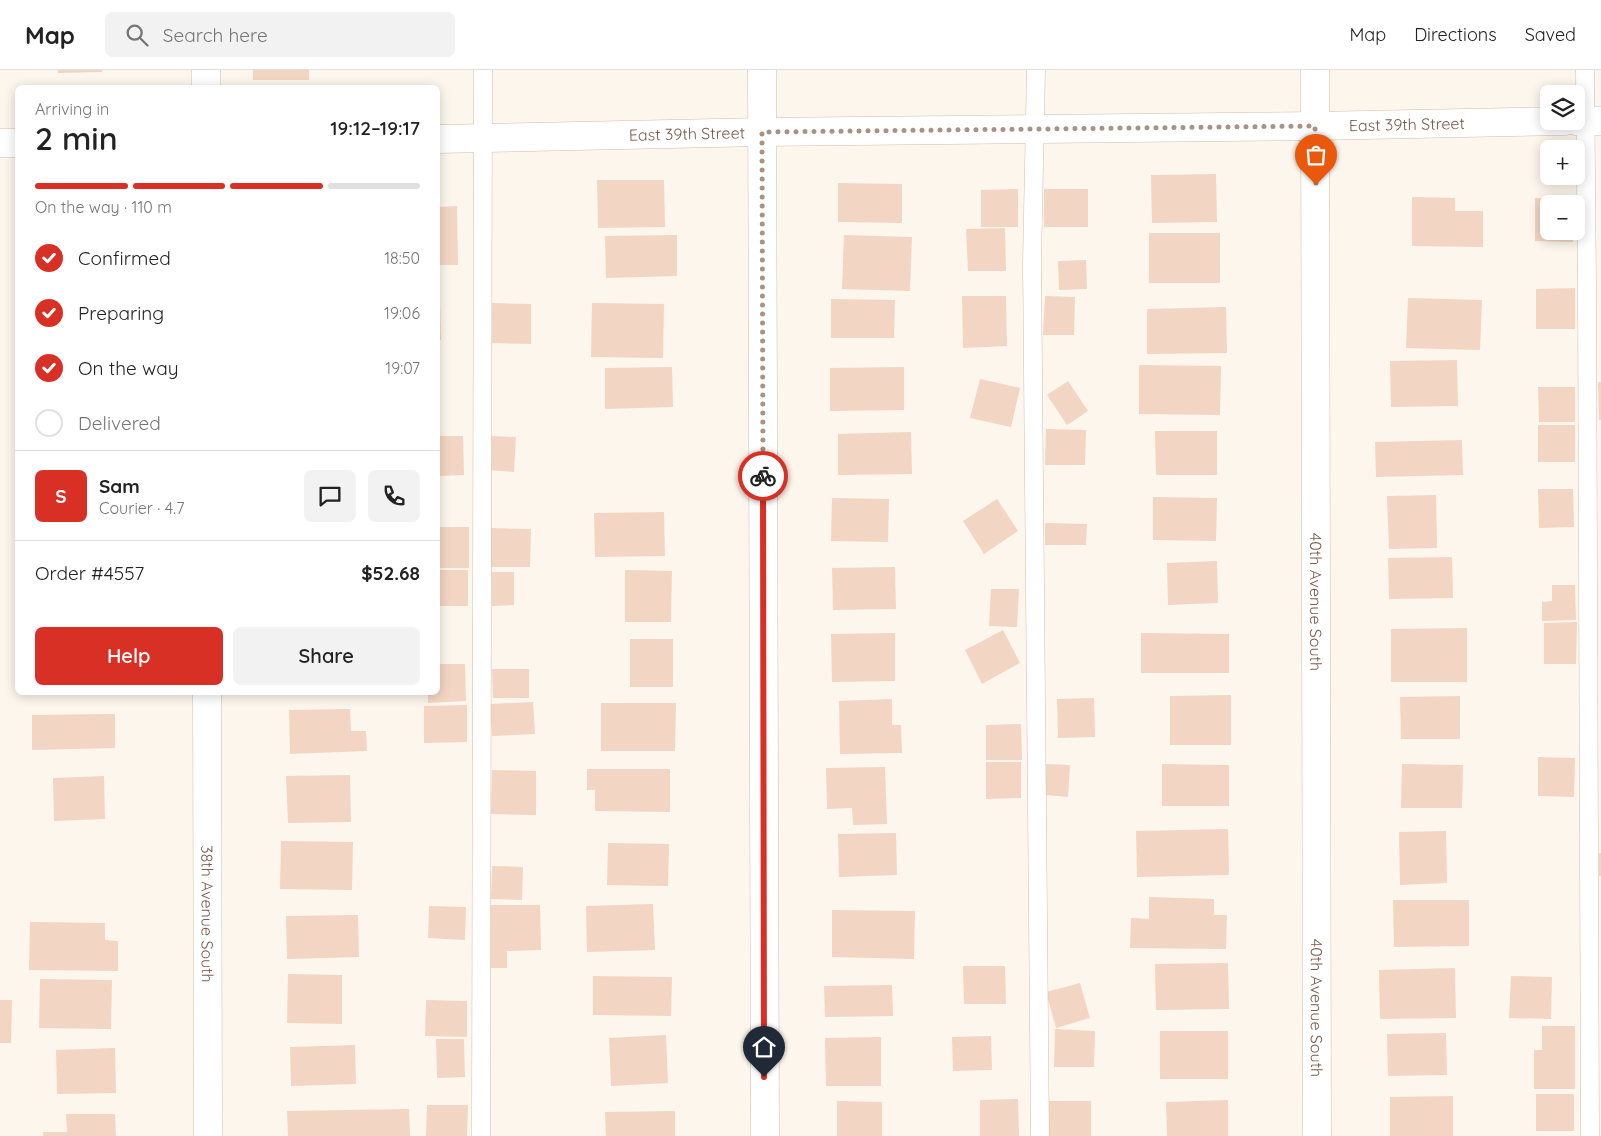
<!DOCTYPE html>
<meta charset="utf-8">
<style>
:root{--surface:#fff;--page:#f2f2f2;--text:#222;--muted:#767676;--line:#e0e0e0;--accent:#d93025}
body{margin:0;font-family:Quicksand,sans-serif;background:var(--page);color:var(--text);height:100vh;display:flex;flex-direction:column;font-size:19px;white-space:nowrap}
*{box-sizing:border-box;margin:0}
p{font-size:16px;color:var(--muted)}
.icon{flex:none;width:28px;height:28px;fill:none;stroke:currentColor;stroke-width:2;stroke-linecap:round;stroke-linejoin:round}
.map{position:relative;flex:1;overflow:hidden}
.side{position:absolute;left:15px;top:15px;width:425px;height:610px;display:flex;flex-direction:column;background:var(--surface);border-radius:8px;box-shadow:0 2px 12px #0003}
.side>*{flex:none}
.buttons{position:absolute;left:1540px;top:15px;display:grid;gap:10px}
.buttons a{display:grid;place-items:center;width:45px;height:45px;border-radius:8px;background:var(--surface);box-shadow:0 2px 12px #0003;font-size:25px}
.pin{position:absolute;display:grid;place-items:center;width:42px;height:42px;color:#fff;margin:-51px -21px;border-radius:50% 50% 50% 0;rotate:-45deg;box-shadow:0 0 5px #0007}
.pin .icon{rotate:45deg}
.courier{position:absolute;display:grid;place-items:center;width:50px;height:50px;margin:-25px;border:4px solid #d93025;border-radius:50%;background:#fff;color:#222;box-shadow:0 1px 6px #0007}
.overview em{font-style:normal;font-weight:600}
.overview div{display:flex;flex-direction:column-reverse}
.overview{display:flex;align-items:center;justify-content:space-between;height:85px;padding:0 20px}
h1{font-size:32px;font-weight:600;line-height:38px}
.bar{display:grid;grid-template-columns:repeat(4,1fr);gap:8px 5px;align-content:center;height:60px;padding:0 20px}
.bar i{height:6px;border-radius:4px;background:var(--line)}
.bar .on{background:var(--accent)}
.bar p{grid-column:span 4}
.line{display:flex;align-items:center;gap:12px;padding:0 20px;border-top:1px solid var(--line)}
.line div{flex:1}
.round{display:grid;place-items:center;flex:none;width:52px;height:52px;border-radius:8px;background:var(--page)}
ol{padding:0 20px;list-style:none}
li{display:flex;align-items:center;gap:15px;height:55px}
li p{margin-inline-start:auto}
li .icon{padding:5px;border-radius:50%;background:var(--accent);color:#fff;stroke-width:4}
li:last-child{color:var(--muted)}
li i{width:28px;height:28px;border:2px solid var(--line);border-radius:50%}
.cta{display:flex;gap:10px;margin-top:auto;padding:10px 20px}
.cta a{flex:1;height:58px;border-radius:8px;background:var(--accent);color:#fff;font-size:20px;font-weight:600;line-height:58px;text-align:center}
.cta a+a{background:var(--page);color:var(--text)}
header{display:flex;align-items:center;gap:30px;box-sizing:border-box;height:70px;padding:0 25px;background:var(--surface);border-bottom:1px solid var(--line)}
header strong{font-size:24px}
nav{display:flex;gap:28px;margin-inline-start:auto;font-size:18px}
.search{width:350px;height:45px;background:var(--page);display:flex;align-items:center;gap:12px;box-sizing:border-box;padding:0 18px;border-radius:8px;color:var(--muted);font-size:19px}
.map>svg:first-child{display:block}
</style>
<header>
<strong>Map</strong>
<div class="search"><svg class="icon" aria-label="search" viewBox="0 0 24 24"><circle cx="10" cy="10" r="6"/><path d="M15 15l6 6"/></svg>Search here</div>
<nav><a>Map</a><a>Directions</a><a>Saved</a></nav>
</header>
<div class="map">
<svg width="1601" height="1066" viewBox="0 0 1601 1066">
<rect width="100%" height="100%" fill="#fdf6ec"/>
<g fill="#f3d5c3">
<path d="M 58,0 L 102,0 L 102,2 L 58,3 Z"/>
<rect x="253" y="0" width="56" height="10"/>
<path d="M 1216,104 L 1217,152 L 1152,153 L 1151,105 Z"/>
<path d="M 597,110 L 664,110 L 665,157 L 598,158 Z"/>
<path d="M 838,113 L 902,114 L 902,153 L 838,152 Z"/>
<path d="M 1018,119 L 1018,157 L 981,157 L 981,120 Z"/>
<rect x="1044" y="119" width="44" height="38"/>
<path d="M 1412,127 L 1455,128 L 1455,141 L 1483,141 L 1483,177 L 1412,176 Z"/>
<path d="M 1535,128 L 1574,129 L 1574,134 L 1549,134 L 1549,161 L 1573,161 L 1573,172 L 1535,171 Z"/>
<path d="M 457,136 L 458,195 L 438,195 L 438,137 Z"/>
<path d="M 1005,158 L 1006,201 L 968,201 L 966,159 Z"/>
<rect x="1149" y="163" width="71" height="50"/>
<path d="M 677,165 L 677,206 L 606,208 L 605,166 Z"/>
<path d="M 844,165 L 912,167 L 910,221 L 842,219 Z"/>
<path d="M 1086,190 L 1087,219 L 1059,220 L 1058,191 Z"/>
<path d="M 1575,218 L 1575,259 L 1536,259 L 1536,219 Z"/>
<path d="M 962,226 L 1006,226 L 1007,276 L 963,278 Z"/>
<path d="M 1045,226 L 1075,227 L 1074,265 L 1043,265 Z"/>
<path d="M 1408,228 L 1482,230 L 1480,280 L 1406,278 Z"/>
<path d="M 831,229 L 895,230 L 894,268 L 831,268 Z"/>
<path d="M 438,231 L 440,231 L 441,270 L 438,270 Z"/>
<path d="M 492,233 L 531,234 L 531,274 L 491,273 Z"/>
<path d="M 592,233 L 664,234 L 663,288 L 591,287 Z"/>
<path d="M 1226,237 L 1227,283 L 1147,284 L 1147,239 Z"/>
<path d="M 1457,290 L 1458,336 L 1391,337 L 1390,291 Z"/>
<path d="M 1139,295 L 1221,296 L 1220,345 L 1139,344 Z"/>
<path d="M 672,297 L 673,337 L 605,339 L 605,298 Z"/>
<path d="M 904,297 L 904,340 L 830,341 L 830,298 Z"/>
<path d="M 980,309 L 1020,318 L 1011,357 L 970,348 Z"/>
<path d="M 1068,311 L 1088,341 L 1067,355 L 1047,325 Z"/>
<path d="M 1598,312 L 1601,312 L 1601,350 L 1599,350 Z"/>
<path d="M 1538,317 L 1575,317 L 1575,352 L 1539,352 Z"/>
<rect x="1538" y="355" width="37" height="37"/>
<path d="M 1046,359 L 1086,360 L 1085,395 L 1045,395 Z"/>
<path d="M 1155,361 L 1217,361 L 1217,405 L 1156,405 Z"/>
<path d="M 911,362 L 912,404 L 838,405 L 838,364 Z"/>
<path d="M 438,366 L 463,366 L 464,405 L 438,406 Z"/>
<path d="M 491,366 L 516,367 L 514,402 L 489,400 Z"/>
<path d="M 1462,370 L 1463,405 L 1376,407 L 1375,372 Z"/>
<path d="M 1538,419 L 1573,419 L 1574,457 L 1539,458 Z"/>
<path d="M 1436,425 L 1437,478 L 1389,479 L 1387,426 Z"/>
<path d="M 1153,427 L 1217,428 L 1216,471 L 1153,470 Z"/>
<path d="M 832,428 L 889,429 L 888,472 L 831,471 Z"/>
<path d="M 997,429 L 1018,461 L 984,484 L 963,451 Z"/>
<path d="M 664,442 L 665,486 L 595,487 L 594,443 Z"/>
<path d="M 1045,453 L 1087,454 L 1086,475 L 1045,475 Z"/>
<rect x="438" y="457" width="31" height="41"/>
<path d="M 491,458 L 531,459 L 530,497 L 490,497 Z"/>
<path d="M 1452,487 L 1453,528 L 1389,529 L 1388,488 Z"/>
<path d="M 1217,491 L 1218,533 L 1168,535 L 1167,493 Z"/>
<path d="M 895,497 L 896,539 L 833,540 L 832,498 Z"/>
<rect x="438" y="500" width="30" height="36"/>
<path d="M 625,500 L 672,501 L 671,552 L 625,552 Z"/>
<path d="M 492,502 L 514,502 L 514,535 L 492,536 Z"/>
<path d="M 1552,515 L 1575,515 L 1576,550 L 1542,551 L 1542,532 L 1552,531 Z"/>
<path d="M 991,519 L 1019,519 L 1017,557 L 989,556 Z"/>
<path d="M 1577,552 L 1576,594 L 1544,594 L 1544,553 Z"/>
<path d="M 1467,558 L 1467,612 L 1391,612 L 1391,559 Z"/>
<path d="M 1003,560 L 1020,593 L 982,614 L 965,580 Z"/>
<path d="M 895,563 L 895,611 L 832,612 L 831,564 Z"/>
<path d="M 1141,563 L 1229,564 L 1229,603 L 1141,603 Z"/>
<rect x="630" y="569" width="43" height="48"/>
<path d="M 438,594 L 465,594 L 466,631 L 428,633 L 428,622 L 438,622 Z"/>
<path d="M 492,599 L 529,599 L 529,628 L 493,628 Z"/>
<path d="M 1231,625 L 1231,675 L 1170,675 L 1170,626 Z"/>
<path d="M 1460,626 L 1460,669 L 1401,669 L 1400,627 Z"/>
<path d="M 1094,628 L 1095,667 L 1058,668 L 1057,629 Z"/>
<path d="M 892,629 L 892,655 L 901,655 L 902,683 L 840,684 L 839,631 Z"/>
<path d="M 533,632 L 535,664 L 492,666 L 490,634 Z"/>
<path d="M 601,633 L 676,633 L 675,681 L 601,681 Z"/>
<path d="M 467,635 L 467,672 L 424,673 L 424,636 Z"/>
<path d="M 350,639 L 351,661 L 366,661 L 367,681 L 290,684 L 289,640 Z"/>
<path d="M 115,644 L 115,678 L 32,680 L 32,645 Z"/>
<path d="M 1021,654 L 1022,690 L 986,690 L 986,655 Z"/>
<path d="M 1538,687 L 1575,688 L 1574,727 L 1538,726 Z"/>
<path d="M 986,692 L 1021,692 L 1021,728 L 986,729 Z"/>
<path d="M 1046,694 L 1070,695 L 1068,727 L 1045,725 Z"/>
<path d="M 1162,694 L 1229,695 L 1229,736 L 1162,736 Z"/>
<path d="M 1402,694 L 1463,695 L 1462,738 L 1401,738 Z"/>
<path d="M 885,697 L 887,754 L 853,755 L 852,738 L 827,739 L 826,698 Z"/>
<path d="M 587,699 L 670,699 L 670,742 L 595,741 L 595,720 L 587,720 Z"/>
<path d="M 492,700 L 536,701 L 536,745 L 491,744 Z"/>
<path d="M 350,705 L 351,752 L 288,753 L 286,706 Z"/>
<path d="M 104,706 L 105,749 L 54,751 L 53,708 Z"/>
<path d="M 1228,759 L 1229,805 L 1137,807 L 1136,761 Z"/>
<path d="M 1446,761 L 1447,813 L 1400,815 L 1399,762 Z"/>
<path d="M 896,763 L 897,805 L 839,807 L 838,764 Z"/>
<path d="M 281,771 L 353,772 L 352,820 L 280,819 Z"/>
<path d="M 608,773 L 669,774 L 668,816 L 607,815 Z"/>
<rect x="1599" y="783" width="2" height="23"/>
<path d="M 492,796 L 523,797 L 522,830 L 491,829 Z"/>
<path d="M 1149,827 L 1214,829 L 1214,845 L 1227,845 L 1226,879 L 1130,878 L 1131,848 L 1149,849 Z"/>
<path d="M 1393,830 L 1469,830 L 1469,876 L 1394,877 Z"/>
<path d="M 653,834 L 655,880 L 587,882 L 586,836 Z"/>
<path d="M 489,835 L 540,835 L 541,880 L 507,881 L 507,898 L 490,898 Z"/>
<path d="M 429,836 L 466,837 L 465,870 L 428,868 Z"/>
<path d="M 832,840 L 915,841 L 914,889 L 832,887 Z"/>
<path d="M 358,845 L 359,887 L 287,889 L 286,846 Z"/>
<path d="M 30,852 L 105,853 L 105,870 L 118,871 L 118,901 L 29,900 Z"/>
<path d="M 1228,893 L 1229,939 L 1156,940 L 1155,894 Z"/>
<path d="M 963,896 L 1005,896 L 1006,934 L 964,934 Z"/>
<path d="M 1455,898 L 1456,948 L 1380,949 L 1379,900 Z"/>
<path d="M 288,904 L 342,905 L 342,954 L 287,953 Z"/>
<path d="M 593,906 L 672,907 L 671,946 L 593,945 Z"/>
<path d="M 1511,906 L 1552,907 L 1551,949 L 1509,948 Z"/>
<path d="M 40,909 L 112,910 L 111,959 L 39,958 Z"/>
<path d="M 1080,913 L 1090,948 L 1056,958 L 1046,922 Z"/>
<path d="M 892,915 L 893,946 L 825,947 L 824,916 Z"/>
<path d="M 0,930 L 12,930 L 11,973 L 0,973 Z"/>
<path d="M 426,930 L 467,931 L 467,967 L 425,966 Z"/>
<path d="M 1542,956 L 1575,956 L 1575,1019 L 1534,1019 L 1534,980 L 1542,980 Z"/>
<path d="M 1055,959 L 1095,961 L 1094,997 L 1054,997 Z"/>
<rect x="1160" y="961" width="68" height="48"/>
<path d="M 1446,963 L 1447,1005 L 1388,1006 L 1387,964 Z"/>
<path d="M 666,965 L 668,1013 L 611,1016 L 609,968 Z"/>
<path d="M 991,966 L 992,1000 L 953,1001 L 952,967 Z"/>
<path d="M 881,967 L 881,1016 L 826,1016 L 825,968 Z"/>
<path d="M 436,969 L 464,969 L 465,1007 L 437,1008 Z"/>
<path d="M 355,975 L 356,1014 L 291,1016 L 290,977 Z"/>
<path d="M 115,978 L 116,1023 L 57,1024 L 56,980 Z"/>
<rect x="1536" y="1024" width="38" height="37"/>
<path d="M 1453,1026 L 1453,1066 L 1390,1066 L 1390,1027 Z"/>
<path d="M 1018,1029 L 1019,1066 L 980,1066 L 980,1030 Z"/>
<path d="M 1228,1030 L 1228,1066 L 1167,1066 L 1166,1032 Z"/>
<path d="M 837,1031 L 882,1032 L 882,1066 L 837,1066 Z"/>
<rect x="1046" y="1031" width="45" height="35"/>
<path d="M 427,1035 L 468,1035 L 467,1066 L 426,1066 Z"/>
<path d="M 409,1039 L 410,1066 L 288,1066 L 287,1041 Z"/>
<path d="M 675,1041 L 675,1066 L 606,1066 L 605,1042 Z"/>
<path d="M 66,1044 L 115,1044 L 116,1066 L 43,1066 L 43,1062 L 67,1062 Z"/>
</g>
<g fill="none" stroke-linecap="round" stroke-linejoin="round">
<g stroke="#d1beb0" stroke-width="19">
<g id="service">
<path d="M 1036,0 L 1032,192 L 1040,1066"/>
<path d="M 1585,0 L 1587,215 L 1590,1066"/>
<path d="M 481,1066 L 483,0"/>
</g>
</g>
<g stroke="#d1beb0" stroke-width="29">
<g id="minor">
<path d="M 206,0 L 206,18"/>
<path d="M 762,0 L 765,1066"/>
<path id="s1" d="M 1315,0 L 1317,1066"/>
<path d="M 1576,51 L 1601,51"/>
<path id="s2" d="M 438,69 L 762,62 L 1315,56 L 1565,51"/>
<path d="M 0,73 L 18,73"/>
<path id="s3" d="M 207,622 L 208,1066"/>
</g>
</g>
<use href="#service" stroke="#fff" stroke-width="18"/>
<use href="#minor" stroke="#fff" stroke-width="28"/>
</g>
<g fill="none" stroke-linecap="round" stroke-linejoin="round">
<path stroke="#a89285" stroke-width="5" stroke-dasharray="0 9" d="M 763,406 L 762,62 L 1315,56 L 1316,115"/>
<path stroke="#d93025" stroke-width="6" d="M 763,406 L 764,1007"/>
</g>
<g text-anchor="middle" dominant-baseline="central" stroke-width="4" stroke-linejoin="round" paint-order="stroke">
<g font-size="16" fill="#7a5c4d" stroke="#fffaf3">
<text stroke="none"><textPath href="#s2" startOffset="969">East 39th Street</textPath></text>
<text stroke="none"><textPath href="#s2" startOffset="249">East 39th Street</textPath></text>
<text stroke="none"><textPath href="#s1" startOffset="532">40th Avenue South</textPath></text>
<text stroke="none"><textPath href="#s3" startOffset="222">38th Avenue South</textPath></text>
<text stroke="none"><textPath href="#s1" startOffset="938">40th Avenue South</textPath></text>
</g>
</g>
</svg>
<div class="buttons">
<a><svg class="icon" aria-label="layers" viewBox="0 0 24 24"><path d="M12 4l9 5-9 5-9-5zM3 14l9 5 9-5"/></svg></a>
<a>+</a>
<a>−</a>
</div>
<div class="pin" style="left:1316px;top:115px;background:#ea580c"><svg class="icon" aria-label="bag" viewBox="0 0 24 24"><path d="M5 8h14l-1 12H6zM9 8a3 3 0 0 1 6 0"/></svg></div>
<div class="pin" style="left:764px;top:1007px;background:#1f2937"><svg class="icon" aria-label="home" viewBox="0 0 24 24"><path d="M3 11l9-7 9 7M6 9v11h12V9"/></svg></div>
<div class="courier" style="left:763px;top:406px"><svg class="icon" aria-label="bike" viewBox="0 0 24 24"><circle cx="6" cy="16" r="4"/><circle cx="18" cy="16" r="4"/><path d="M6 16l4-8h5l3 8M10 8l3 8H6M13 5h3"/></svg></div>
<section class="side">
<div class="overview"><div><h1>2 min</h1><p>Arriving in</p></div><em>19:12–19:17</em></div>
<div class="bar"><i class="on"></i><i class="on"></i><i class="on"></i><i></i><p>On the way · 110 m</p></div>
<ol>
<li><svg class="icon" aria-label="check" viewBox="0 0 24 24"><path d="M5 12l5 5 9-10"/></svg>Confirmed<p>18:50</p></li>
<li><svg class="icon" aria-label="check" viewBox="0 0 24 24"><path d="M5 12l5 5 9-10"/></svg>Preparing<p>19:06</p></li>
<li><svg class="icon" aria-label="check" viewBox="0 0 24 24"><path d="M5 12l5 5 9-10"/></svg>On the way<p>19:07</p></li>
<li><i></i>Delivered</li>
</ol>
<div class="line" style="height:90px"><b class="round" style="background:var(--accent);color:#fff">S</b><div><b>Sam</b><p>Courier · 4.7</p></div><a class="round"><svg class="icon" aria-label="chat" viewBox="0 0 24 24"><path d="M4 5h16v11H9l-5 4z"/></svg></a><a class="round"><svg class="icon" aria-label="phone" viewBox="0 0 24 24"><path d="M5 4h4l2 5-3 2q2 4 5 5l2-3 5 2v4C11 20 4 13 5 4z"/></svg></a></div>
<div class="line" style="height:65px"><div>Order #4557</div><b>$52.68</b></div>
<div class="cta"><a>Help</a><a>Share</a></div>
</section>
</div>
